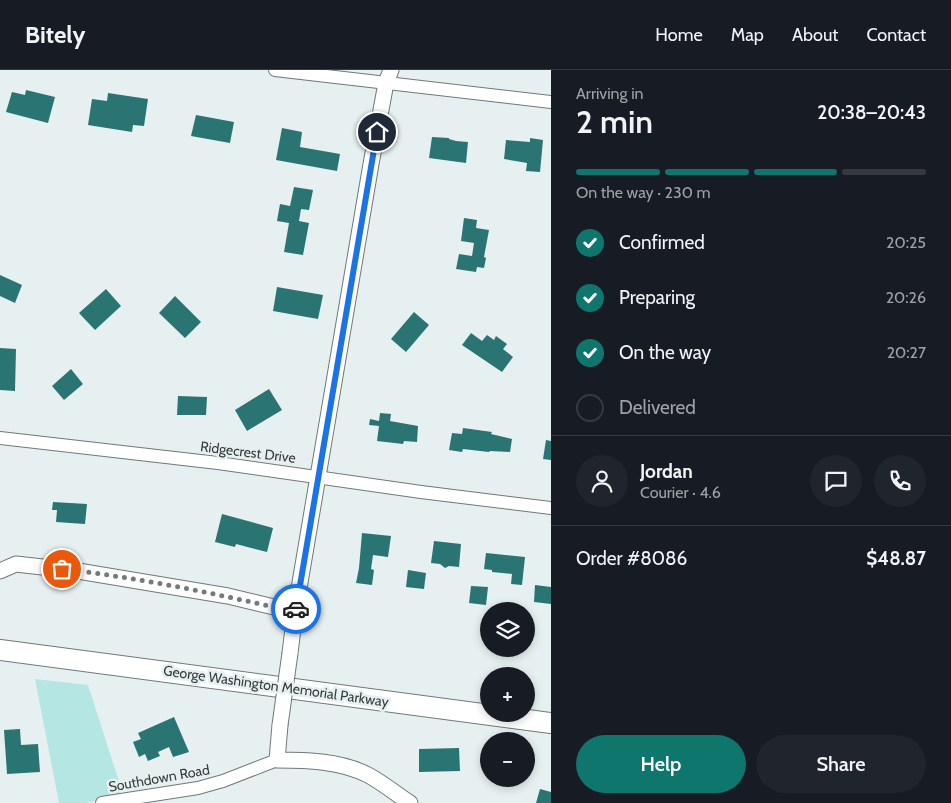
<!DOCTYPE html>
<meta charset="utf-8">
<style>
:root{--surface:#171b24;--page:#20242c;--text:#f1f3f6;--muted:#9ea1a6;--line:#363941;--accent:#0f766e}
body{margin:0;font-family:Cabin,sans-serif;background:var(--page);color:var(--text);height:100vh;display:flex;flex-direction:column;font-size:19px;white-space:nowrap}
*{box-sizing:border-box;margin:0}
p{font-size:16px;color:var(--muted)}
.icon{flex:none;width:28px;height:28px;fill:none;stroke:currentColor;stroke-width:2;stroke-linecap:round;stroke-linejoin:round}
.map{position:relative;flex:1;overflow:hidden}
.details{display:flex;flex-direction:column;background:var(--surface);width:400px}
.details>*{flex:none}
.controls{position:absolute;left:480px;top:532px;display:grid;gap:10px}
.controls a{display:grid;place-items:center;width:55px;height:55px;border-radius:50%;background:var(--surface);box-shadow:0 2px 8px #0003;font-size:25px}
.pin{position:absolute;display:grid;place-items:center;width:42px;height:42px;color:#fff;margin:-21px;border:2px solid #fff;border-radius:50%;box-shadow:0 1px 5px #0007}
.courier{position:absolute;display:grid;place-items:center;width:50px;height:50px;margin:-25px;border:4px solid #1a73e8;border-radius:50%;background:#fff;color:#222;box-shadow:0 1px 6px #0007}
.head em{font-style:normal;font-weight:600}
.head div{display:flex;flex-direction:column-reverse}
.head{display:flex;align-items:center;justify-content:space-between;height:85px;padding:0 25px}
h1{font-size:32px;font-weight:600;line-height:38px}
.bar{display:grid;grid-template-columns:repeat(4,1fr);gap:8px 5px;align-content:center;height:60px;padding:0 25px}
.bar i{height:6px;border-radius:4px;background:var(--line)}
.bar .on{background:var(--accent)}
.bar p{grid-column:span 4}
.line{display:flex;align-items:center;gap:12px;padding:0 25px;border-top:1px solid var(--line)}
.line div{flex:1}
.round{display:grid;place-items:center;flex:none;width:52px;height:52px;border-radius:26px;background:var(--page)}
ol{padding:0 25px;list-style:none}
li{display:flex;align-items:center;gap:15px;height:55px}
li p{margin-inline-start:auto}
li .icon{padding:5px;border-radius:50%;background:var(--accent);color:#fff;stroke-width:4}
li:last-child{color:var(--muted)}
li i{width:28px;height:28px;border:2px solid var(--line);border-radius:50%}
.primary-button{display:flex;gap:10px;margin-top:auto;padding:10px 25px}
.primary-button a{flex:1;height:58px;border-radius:30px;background:var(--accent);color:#fff;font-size:20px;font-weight:600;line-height:58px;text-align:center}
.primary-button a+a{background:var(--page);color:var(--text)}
header{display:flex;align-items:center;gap:30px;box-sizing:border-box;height:70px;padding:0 25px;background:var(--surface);border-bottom:1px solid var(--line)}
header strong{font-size:24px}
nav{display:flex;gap:28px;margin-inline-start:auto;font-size:18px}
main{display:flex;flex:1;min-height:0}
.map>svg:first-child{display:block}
</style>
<header>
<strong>Bitely</strong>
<nav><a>Home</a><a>Map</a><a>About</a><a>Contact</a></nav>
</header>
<main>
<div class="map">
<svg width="551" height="733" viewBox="0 0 551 733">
<rect width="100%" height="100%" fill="#e7f0f0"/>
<path fill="#b4e6e4" d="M 35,609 L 88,615 L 123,724 L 86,733 L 59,733 Z"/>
<g fill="#2a7473">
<path d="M 26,20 L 55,27 L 48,53 L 6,42 L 12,22 L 25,25 Z"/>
<path d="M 108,23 L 148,29 L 144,56 L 133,55 L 132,62 L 88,55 L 92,29 L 107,31 Z"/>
<path d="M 196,45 L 234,52 L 230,73 L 191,66 Z"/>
<path d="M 282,58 L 302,62 L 300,77 L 340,84 L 337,101 L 276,90 Z"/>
<path d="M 432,67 L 449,68 L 449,69 L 456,71 L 468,72 L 466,93 L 429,88 Z"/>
<path d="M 530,68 L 543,70 L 540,102 L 526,101 L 527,93 L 504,89 L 506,70 L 530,72 Z"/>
<path d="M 294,117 L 313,120 L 309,140 L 301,139 L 299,151 L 309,153 L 303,185 L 284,182 L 289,153 L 277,151 L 280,134 L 290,136 Z"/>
<path d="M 464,148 L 477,150 L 476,158 L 489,160 L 484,187 L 486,188 L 484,198 L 477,197 L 476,202 L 456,199 L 459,184 L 472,186 L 474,173 L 461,171 Z"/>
<path d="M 0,205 L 22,215 L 15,233 L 0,226 Z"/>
<path d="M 277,217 L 323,225 L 318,249 L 273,241 Z"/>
<path d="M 106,219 L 121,236 L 95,260 L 79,243 Z"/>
<path d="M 175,226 L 201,252 L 185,268 L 159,243 Z"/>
<path d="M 414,242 L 429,255 L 406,282 L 391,269 Z"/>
<path d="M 471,263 L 482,271 L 487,265 L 494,270 L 496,266 L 507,274 L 503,279 L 513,287 L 502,302 L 462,275 Z"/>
<path d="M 0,278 L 16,279 L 15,321 L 0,320 Z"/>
<path d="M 71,299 L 83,314 L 64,330 L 52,316 Z"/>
<path d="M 269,319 L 282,340 L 247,361 L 235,340 Z"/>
<path d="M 178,326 L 207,327 L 206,345 L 177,345 Z"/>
<path d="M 380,343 L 391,344 L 390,351 L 418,356 L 417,372 L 404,371 L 403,374 L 377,371 L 379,356 L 369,355 L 370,349 L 379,351 Z"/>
<path d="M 463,358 L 492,362 L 491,364 L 512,369 L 510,382 L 490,381 L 489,382 L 463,379 L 462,382 L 449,380 L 452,363 L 462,364 Z"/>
<path d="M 546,370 L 551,371 L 551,390 L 543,389 Z"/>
<path d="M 53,432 L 87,434 L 85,454 L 56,452 L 57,440 L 52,440 Z"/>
<path d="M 222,444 L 273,458 L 267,482 L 236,474 L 235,477 L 215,472 Z"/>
<path d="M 362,463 L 391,466 L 388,487 L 373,485 L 371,499 L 374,500 L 372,515 L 356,513 L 359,498 Z"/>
<path d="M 434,471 L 461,474 L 459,497 L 449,496 L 445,498 L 440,494 L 431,493 Z"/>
<path d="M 486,483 L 525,487 L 522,515 L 511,514 L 512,504 L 492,502 L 492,500 L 484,499 Z"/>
<path d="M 408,500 L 426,503 L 424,519 L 406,517 Z"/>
<path d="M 535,515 L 551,517 L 551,534 L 534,532 Z"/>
<path d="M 471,516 L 488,517 L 486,535 L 469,533 Z"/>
<path d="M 174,647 L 189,682 L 173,687 L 169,677 L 158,682 L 160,686 L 148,691 L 145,684 L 139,687 L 133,672 L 141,669 L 138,663 Z"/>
<path d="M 20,659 L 21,675 L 38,674 L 40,702 L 7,704 L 4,660 Z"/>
<path d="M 459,678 L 460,701 L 419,702 L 419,679 Z"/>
<path d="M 540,719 L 551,722 L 551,733 L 536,733 Z"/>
</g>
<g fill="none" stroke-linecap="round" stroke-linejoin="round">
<g stroke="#707878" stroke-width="14">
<g id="minor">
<path d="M 275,0 L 551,32"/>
<path d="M 0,368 L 218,393 L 421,422 L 551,438"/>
<path d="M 102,733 L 198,718 L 223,711 L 277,690"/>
</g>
</g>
<g stroke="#707878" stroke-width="17">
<g id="tertiary">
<path d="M 0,501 L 16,494 L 78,501 L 228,526 L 295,542"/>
<path d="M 290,583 L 295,542 L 371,94 L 386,13 L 391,0"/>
<path d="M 280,655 L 277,690 C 307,690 341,691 368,705 C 383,713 396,724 410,733"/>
</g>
</g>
<g stroke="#707878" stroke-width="22">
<path id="primary" d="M 0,580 L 551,653"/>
</g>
<use href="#minor" stroke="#fff" stroke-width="12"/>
<use href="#tertiary" stroke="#fff" stroke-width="15"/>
<use href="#primary" stroke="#fff" stroke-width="20"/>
<g stroke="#707878" stroke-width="17" stroke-linecap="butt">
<path id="tertiary-bridge" d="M 280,655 L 290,583"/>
</g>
<use href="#tertiary-bridge" stroke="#fff" stroke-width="15"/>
</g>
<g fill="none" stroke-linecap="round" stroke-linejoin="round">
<path stroke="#757b7b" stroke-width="5" stroke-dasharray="0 9" d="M 62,499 C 141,508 218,524 295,542 L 296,539"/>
<path stroke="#1a73e8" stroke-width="6" d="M 296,539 L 377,62"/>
</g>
<g text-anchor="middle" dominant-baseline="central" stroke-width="5" stroke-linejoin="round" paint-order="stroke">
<g font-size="14" fill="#383c3c" stroke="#e7f0f0">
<text transform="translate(248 382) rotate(7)">Ridgecrest Drive</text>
<text transform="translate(276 616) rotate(8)">George Washington Memorial Parkway</text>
<text transform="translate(159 708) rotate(-10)">Southdown Road</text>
</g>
</g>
</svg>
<div class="controls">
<a><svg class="icon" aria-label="layers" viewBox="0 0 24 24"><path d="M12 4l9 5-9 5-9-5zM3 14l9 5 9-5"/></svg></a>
<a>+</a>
<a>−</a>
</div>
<div class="pin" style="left:62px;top:499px;background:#ea580c"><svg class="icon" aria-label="bag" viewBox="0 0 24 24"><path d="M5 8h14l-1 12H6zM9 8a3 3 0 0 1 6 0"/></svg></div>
<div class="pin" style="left:377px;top:62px;background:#1f2937"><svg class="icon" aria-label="home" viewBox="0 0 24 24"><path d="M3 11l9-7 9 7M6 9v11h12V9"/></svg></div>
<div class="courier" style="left:296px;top:539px"><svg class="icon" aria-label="car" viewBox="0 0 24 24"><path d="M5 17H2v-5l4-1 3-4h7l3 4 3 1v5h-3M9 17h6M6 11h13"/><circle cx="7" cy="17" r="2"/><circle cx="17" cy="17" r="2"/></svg></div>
</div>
<section class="details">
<div class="head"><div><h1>2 min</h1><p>Arriving in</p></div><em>20:38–20:43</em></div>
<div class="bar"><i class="on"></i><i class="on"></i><i class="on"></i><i></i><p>On the way · 230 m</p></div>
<ol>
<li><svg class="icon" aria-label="check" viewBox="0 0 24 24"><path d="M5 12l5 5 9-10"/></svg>Confirmed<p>20:25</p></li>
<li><svg class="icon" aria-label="check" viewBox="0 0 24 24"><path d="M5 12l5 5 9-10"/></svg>Preparing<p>20:26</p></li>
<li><svg class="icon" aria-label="check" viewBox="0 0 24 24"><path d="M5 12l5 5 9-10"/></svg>On the way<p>20:27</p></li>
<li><i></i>Delivered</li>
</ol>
<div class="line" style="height:90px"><a class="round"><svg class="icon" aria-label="person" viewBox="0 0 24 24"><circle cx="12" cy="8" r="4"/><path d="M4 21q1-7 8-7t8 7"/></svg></a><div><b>Jordan</b><p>Courier · 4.6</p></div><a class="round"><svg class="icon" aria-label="chat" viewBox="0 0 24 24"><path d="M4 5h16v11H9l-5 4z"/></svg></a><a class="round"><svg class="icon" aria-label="phone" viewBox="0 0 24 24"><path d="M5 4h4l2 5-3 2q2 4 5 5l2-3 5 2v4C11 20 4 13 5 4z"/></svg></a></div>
<div class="line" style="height:65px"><div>Order #8086</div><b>$48.87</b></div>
<div class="primary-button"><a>Help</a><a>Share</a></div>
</section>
</main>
